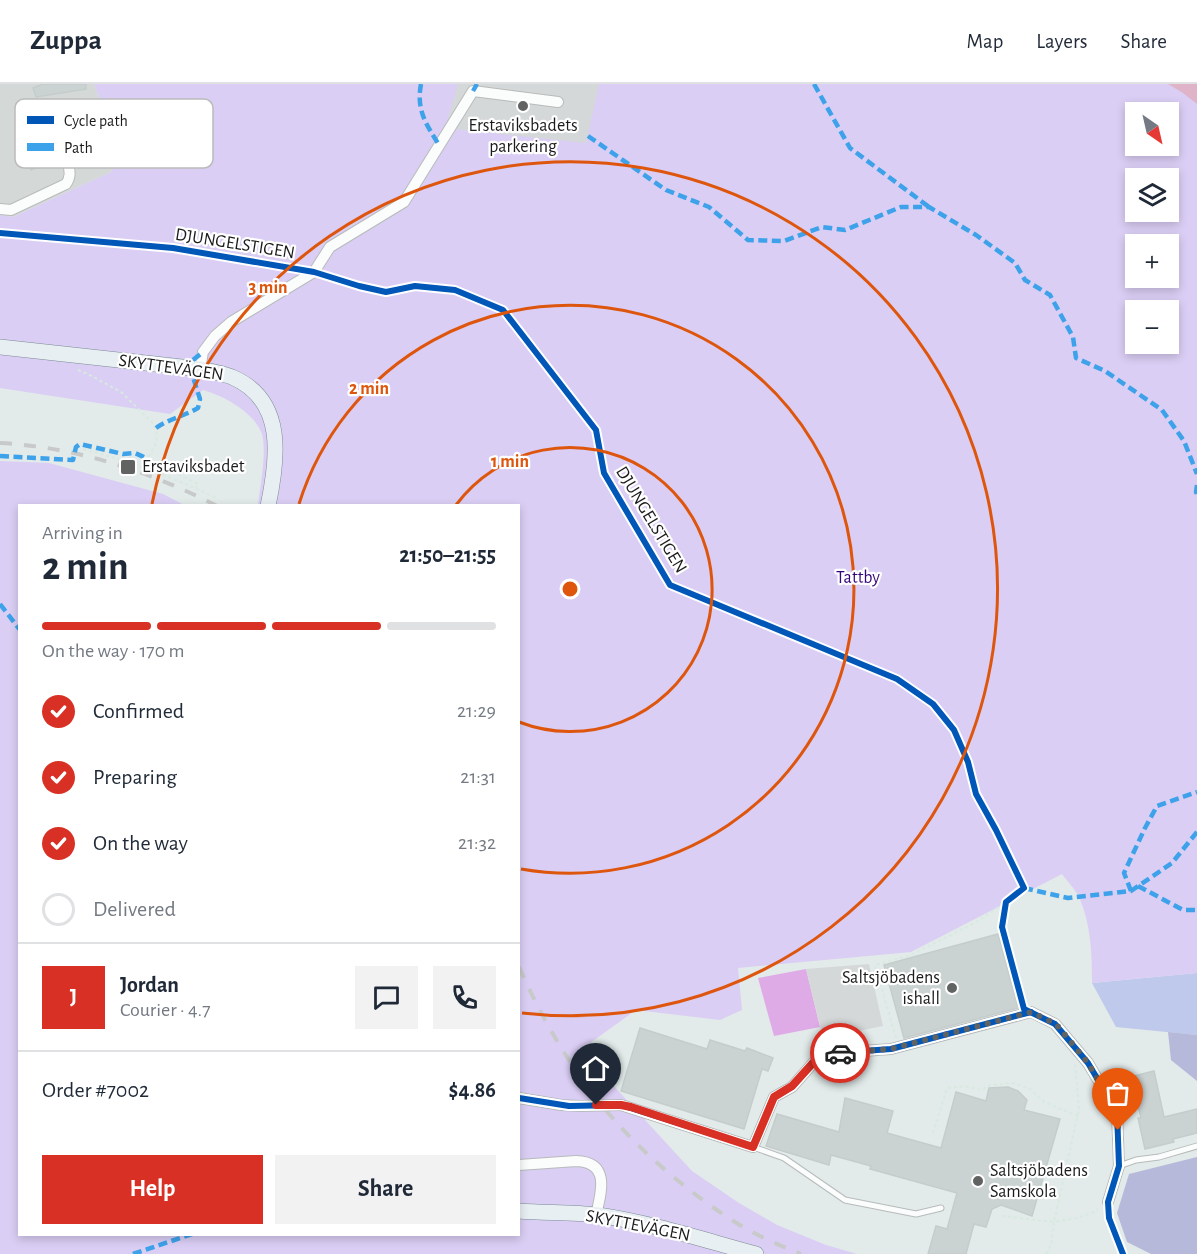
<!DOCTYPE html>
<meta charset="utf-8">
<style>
:root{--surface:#fff;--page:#f2f2f3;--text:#1f2937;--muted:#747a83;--line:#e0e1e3;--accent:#d93025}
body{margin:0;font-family:"Alegreya Sans",sans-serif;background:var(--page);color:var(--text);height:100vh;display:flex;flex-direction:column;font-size:22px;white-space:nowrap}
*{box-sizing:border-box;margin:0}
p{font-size:20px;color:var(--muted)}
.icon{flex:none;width:33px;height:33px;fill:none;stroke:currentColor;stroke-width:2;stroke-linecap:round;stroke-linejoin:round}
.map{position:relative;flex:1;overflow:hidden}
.drawer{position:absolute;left:18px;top:420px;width:502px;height:732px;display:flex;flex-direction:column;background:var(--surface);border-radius:0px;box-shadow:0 3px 9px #0003}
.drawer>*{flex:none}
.needle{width:39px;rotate:146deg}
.tools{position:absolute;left:1125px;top:18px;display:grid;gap:12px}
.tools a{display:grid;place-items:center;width:54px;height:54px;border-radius:0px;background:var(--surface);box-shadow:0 3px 9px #0003;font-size:30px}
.pin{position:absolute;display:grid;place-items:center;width:51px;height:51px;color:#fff;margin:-62px -26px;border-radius:50% 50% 50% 0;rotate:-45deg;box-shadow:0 0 6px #0007}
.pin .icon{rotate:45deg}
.courier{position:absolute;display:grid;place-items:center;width:60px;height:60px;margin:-30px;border:4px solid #d93025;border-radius:50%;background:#fff;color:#222;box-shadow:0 2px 8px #0007}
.head em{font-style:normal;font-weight:700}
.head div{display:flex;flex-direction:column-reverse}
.head{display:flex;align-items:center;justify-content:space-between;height:102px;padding:0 24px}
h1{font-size:39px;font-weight:700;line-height:45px}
.bar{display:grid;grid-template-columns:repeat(4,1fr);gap:9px 6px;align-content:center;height:72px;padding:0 24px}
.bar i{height:8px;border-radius:4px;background:var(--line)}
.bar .active{background:var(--accent)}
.bar p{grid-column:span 4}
.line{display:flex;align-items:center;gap:15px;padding:0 24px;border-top:2px solid var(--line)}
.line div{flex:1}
.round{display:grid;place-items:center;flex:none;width:63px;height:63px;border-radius:0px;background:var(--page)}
ol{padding:0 24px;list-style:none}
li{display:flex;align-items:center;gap:18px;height:66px}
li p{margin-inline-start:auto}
li .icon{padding:6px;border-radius:50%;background:var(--accent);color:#fff;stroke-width:4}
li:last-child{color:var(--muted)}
li i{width:33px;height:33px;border:3px solid var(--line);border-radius:50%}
.primary-button{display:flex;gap:12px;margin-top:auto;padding:12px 24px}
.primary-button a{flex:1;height:69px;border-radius:0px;background:var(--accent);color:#fff;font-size:24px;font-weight:700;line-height:69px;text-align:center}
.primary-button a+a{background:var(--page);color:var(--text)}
header{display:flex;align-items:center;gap:36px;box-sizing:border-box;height:84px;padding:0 30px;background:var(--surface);border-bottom:2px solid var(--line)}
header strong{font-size:28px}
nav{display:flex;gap:33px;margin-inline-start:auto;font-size:21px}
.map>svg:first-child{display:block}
</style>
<header>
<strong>Zuppa</strong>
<nav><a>Map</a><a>Layers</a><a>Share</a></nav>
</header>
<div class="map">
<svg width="1197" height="1170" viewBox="0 0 1197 1170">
<rect width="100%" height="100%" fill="#e2eaea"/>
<path fill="#d4d9d8" d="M 0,0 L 94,0 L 120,67 L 111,88 L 13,133 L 0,131 Z"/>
<path fill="#bec9eb" d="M 1197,889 L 1197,951 L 1116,943 L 1092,899 Z"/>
<g fill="#b7b9db">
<path d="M 1168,948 L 1197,951 L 1197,997 L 1171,976 Z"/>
<path d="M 1197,1073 L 1197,1170 L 1151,1170 L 1127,1158 L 1117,1129 L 1129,1090 Z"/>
</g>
<path fill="#dacef4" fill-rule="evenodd" d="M 94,0 L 1197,0 L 1197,889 L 1092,899 C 1092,869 1091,840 1079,813 C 1075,805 1067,797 1062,790 L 911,868 L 738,884 L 742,926 L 720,936 L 636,926 L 583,964 L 606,999 L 612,1000 L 692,1087 L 739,1119 L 777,1141 L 826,1161 L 857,1170 L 0,1170 L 0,377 L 49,379 L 163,410 L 184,421 L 20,422 L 20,1150 L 519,1150 L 519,422 L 258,421 C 260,403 267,368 262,350 C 254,328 224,312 203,306 L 170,330 L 0,304 L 0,131 L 13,133 L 111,88 L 120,67 ZM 1136,28 L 1168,28 L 1168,62 L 1136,62 ZM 1136,94 L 1168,94 L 1168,128 L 1136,128 ZM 1136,160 L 1168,160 L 1168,194 L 1136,194 ZM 1136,226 L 1168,226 L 1168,260 L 1136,260 Z"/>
<path fill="#deabe6" d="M 806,885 L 820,943 L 774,952 L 758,894 Z"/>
<g fill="#d5d8d8">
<path d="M 458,0 L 599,0 L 586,59 L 445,44 Z"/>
<path d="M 869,880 L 883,942 L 823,954 L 806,885 Z"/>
</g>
<path fill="#dfb3c8" d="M 1168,0 L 1197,0 L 1197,20 L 1183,9 Z"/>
<g fill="#cbd2d2" stroke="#c4cdcc" stroke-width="1.5">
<path d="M 43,0 L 86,0 L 86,5 L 36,13 L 33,4 Z"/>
<path d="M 41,57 L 50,78 L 31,86 L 22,65 Z"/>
<path d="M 998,850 L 1018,924 L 904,954 L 884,881 Z"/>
<path d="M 640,944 L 707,965 L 710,956 L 745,967 L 747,964 L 773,974 L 768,987 L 762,985 L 744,1045 L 621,1007 Z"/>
<path d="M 1154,987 L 1164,1033 L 1197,1025 L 1197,1049 L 1173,1055 L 1174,1058 L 1145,1065 L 1138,1034 L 1141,1034 L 1134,1005 L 1136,1004 L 1134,992 Z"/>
<path d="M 1008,1003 L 1018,1007 L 1027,1016 L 1024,1026 L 1060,1035 L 1032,1132 L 1001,1121 L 992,1125 L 986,1143 L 974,1140 L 966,1170 L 928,1170 L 936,1142 L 947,1145 L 957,1109 L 870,1085 L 871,1082 L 831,1071 L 829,1081 L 766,1062 L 777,1030 L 839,1048 L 845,1014 L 893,1027 L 887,1049 L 941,1064 L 956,1008 L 986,1017 L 989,1004 Z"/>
</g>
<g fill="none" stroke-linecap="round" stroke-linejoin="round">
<g stroke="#b8bbbb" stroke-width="7">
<g id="lane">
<path d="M 753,1063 L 784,1074 L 845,1116 L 916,1130 L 941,1124"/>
<path d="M 1119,1082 L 1136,1076 L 1159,1073 L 1197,1062"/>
</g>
</g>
<g stroke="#b8bbbb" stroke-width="12">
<g id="street">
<path d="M 0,125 L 11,126 L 66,100 C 71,93 70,87 68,79 L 44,28"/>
<path d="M 200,285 L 203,268 L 215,252 L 231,238 L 314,188 L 330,163 L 404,118 L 473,7 L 558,18"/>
<path d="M 519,1014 L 561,1021 L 581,1022"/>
<path d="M 621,1021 L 753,1063 L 774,1013 L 792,1003 L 821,970 L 891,965 L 1031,928 L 1055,940 L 1088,979 L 1117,1028 L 1119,1082 L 1108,1118"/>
<path d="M 519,1081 L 576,1077 C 611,1078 601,1109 596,1131"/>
</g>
</g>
<g stroke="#7b8b94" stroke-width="16">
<g id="secondary">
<path d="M 0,263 L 200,285 C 210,287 222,289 232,293 C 286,316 278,375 268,422"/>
<path d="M 519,1127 C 545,1129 572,1128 598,1131 C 652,1139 704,1156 756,1170"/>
</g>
</g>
<g stroke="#d6eadf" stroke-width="2" stroke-dasharray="3 3" stroke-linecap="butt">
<path d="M 78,286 L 88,290 L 121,308 L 152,338 C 165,358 149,367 143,383"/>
<path d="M 83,365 C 129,377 173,393 216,414"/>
<path d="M 145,378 L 174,388 L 198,400 L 196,404"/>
<path d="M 896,954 L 875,881 L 911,871 L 978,837 L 1006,818"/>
<path d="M 933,1049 L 947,1004 L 965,1002 L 981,1006 L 990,1001 L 1013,999 L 1030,1005 L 1044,1018 L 1078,1032"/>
<path d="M 1002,1132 L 1054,1138 L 1079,1025 L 1075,980"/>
<path d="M 1046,1170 L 1051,1161 L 1054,1138 C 1068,1135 1086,1134 1098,1125"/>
</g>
<use href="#lane" stroke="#fbfcfc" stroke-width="5"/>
<use href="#street" stroke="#fbfcfc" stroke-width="10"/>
<use href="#secondary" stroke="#e8eff2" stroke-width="15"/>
<g stroke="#c8c9c9" stroke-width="4" stroke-dasharray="12 12" stroke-linecap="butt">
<path d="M 0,359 C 76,363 149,387 217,422"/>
<path d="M 519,883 C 539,928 563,971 593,1010 C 630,1059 683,1105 735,1138 C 755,1151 779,1161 801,1170"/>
</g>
<g stroke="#b8bbbb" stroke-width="12" stroke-linecap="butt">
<path id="street-bridge" d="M 581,1022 L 621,1021"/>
</g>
<use href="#street-bridge" stroke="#fbfcfc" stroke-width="10"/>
<g stroke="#3da2ea" stroke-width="4.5" stroke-dasharray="9 4.5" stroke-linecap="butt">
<path d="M 421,0 C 416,26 426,40 439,61"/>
<path d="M 814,0 L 850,64 L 929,123"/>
<path d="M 473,7 L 477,0"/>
<path d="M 588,52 L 666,106 L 709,123 L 748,156 L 784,157 L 822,143 L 845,146 L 901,123 L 929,123 L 976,151 L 1015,179 L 1025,196 L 1050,211 L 1073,253 L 1076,274 L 1105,287 L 1162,326 L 1184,357 L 1197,390"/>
<path d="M 193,276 L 203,268"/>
<path d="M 156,344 C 169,335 184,332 198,324 L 200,315 L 193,293"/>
<path d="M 0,372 L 73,376 L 76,363 L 80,360 L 123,370 L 135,369 L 146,374"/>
<path d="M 1197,401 L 1196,408 L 1197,410"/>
<path d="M 0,520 L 20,546"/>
<path d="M 1138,802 L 1183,826 L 1197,826"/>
<path d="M 1024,804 L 1068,814 L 1131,807 L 1172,779 L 1197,748"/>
<path d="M 1131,807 L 1124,789 L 1145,744 L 1157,722 L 1197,708"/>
<path d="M 133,1170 L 192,1150"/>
</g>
<g stroke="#fff" stroke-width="10">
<g id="cycleway">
<path d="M 0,149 L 173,164 L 314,188 L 359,202 L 386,208 L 415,202 L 455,206 L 503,226 L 596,346 L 604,389 L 670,501 L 897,595 L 933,620 L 954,646 L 968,678 L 976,710 L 996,746 L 1024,804 L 1006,818 L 1002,843 L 1024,925 L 1055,940 L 1088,979 L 1117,1028 L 1119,1082 L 1108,1118 L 1109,1134 L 1123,1170"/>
<path d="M 519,1014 L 569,1022 L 621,1021 L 753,1063 L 774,1013 L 792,1003 L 821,970 L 891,965 L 1031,928"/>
</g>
</g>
<use href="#cycleway" stroke="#0057b8" stroke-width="6"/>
</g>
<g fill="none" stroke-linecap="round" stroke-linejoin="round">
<path stroke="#616363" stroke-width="6" stroke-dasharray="0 10.8" d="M 840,969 L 891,965 L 1031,928 L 1056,940 L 1088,979 L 1117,1028 L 1118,1046"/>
<path stroke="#d93025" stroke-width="8" d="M 596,1021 L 621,1021 L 631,1023 L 753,1063 L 774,1013 L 792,1002 L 821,970 L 840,969"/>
</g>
<g fill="none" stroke="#de560d" stroke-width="3">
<path d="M456 421A142 142 0 1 1 519 638"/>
<path d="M299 420A284 284 0 1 1 521 785"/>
<path d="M152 420A427 427 0 1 1 522 929"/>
</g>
<g fill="#616363" stroke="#fff" stroke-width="2">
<circle cx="523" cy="22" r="6"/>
<rect x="120" y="375" width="16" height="16" rx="3"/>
<circle cx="952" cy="904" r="6"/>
<circle cx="978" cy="1097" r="6"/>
</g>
<g text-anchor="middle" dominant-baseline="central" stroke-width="4.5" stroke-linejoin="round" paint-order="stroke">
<g font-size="18" fill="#1b1b1b" stroke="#fff" text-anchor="start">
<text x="523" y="42" text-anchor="middle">Erstaviksbadets<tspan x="523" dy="21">parkering</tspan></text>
<text x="142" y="383">Erstaviksbadet</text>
<text x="940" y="894" text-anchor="end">Saltsjöbadens<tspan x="940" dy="21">ishall</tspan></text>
<text x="990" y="1087">Saltsjöbadens<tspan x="990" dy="21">Samskola</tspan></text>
</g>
<g font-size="18" fill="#1b1b1b" stroke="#fff">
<text transform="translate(235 160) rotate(9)">DJUNGELSTIGEN</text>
<text transform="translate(171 284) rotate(8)">SKYTTEVÄGEN</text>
<text transform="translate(651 436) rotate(59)">DJUNGELSTIGEN</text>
<text transform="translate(638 1142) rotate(11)">SKYTTEVÄGEN</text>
</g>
<g font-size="18" fill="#35057d" stroke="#fff">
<text x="858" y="494">Tattby</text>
</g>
</g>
<rect x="15" y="15" width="198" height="69" rx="9" fill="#fff" stroke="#bbb" stroke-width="1.5"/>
<rect x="27" y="32" width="27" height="8" fill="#0057b8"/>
<rect x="27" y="59" width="27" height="8" fill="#3da2ea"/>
<g font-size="16" fill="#1b1b1b">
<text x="64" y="42">Cycle path</text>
<text x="64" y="69">Path</text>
</g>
<circle cx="570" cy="505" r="9" fill="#de560d" stroke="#fff" stroke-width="3"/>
<g font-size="18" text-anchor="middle" font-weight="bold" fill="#de560d" stroke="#fff" stroke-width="4.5" stroke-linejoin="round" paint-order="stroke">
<text x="268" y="209">3 min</text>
<text x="369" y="310">2 min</text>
<text x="510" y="383">1 min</text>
</g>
</svg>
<div class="tools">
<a><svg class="needle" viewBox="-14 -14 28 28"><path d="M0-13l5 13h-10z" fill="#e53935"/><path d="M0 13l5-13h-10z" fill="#747a83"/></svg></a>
<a><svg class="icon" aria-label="layers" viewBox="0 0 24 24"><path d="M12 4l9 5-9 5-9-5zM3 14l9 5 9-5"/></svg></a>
<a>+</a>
<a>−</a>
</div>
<div class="pin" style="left:1118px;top:1046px;background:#ea580c"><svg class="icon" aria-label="bag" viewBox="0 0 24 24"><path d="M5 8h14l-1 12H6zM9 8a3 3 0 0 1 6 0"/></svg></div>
<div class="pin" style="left:596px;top:1021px;background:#1f2937"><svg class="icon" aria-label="home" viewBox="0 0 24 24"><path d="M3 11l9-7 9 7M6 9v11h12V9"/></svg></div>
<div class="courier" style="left:840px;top:969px"><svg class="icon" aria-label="car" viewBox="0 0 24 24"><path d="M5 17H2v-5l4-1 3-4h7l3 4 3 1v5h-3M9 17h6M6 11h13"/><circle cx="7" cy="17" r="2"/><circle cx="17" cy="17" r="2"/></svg></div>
<section class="drawer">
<div class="head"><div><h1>2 min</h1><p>Arriving in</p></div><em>21:50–21:55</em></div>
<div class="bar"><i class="active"></i><i class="active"></i><i class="active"></i><i></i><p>On the way · 170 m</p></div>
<ol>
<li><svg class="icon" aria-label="check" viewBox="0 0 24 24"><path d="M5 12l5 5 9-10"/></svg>Confirmed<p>21:29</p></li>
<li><svg class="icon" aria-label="check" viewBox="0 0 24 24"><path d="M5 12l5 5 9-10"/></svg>Preparing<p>21:31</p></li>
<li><svg class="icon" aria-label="check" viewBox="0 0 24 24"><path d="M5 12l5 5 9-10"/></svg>On the way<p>21:32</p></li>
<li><i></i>Delivered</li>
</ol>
<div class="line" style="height:108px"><b class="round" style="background:var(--accent);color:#fff">J</b><div><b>Jordan</b><p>Courier · 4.7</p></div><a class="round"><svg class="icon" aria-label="chat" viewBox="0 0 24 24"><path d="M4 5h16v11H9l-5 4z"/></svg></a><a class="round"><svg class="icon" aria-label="phone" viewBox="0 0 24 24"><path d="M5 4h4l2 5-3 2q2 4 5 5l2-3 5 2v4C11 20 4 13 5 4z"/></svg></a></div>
<div class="line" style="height:78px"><div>Order #7002</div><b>$4.86</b></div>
<div class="primary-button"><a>Help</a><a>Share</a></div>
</section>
</div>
